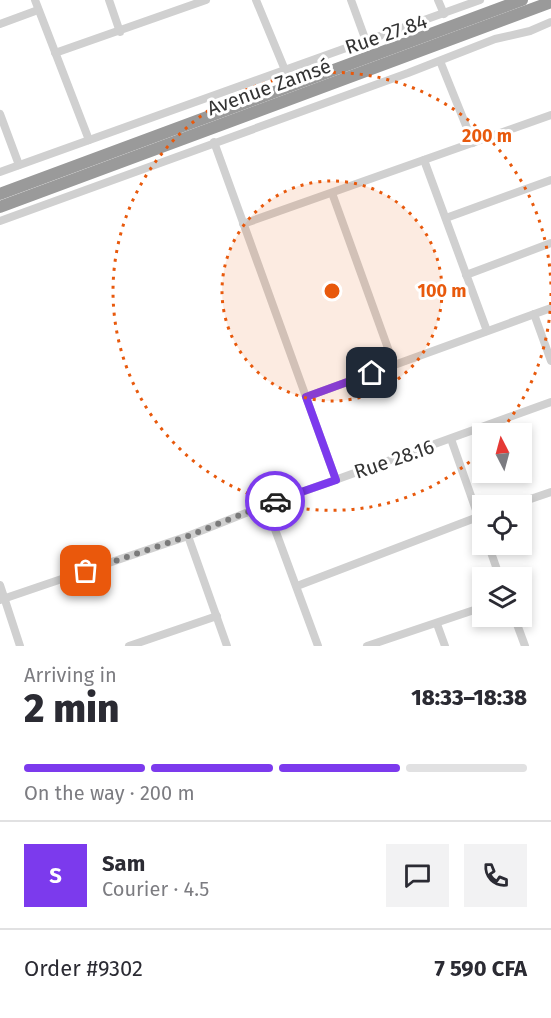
<!DOCTYPE html>
<meta charset="utf-8">
<style>
:root{--surface:#fff;--page:#f2f2f3;--text:#2b2b33;--muted:#7c7c81;--line:#e1e1e2;--accent:#7c3aed}
body{margin:0;font-family:"Fira Sans",sans-serif;background:var(--page);color:var(--text);height:100vh;display:flex;flex-direction:column;font-size:22px;white-space:nowrap}
*{box-sizing:border-box;margin:0}
p{font-size:20px;color:var(--muted)}
.icon{flex:none;width:33px;height:33px;fill:none;stroke:currentColor;stroke-width:2;stroke-linecap:round;stroke-linejoin:round}
.map{position:relative;height:646px;overflow:hidden}
.panel{display:flex;flex-direction:column;background:var(--surface);flex:1}
.panel>*{flex:none}
.needle{width:39px;rotate:354deg}
.tools{position:absolute;left:472px;top:423px;display:grid;gap:12px}
.tools a{display:grid;place-items:center;width:60px;height:60px;border-radius:0px;background:var(--surface);box-shadow:0 3px 9px #0003;font-size:30px}
.pin{position:absolute;display:grid;place-items:center;width:51px;height:51px;color:#fff;margin:-26px;border-radius:12px;box-shadow:0 3px 9px #0006}
.courier{position:absolute;display:grid;place-items:center;width:60px;height:60px;margin:-30px;border:4px solid #7c3aed;border-radius:50%;background:#fff;color:#222;box-shadow:0 2px 8px #0007}
.head em{font-style:normal;font-weight:800}
.head div{display:flex;flex-direction:column-reverse}
.head{display:flex;align-items:center;justify-content:space-between;height:102px;padding:0 24px}
h1{font-size:39px;font-weight:800;line-height:45px}
.bar{display:grid;grid-template-columns:repeat(4,1fr);gap:9px 6px;align-content:center;height:72px;padding:0 24px}
.bar i{height:8px;border-radius:4px;background:var(--line)}
.bar .selected{background:var(--accent)}
.bar p{grid-column:span 4}
.line{display:flex;align-items:center;gap:15px;padding:0 24px;border-top:2px solid var(--line)}
.line div{flex:1}
.round{display:grid;place-items:center;flex:none;width:63px;height:63px;border-radius:0px;background:var(--page)}
.map>svg:first-child{display:block}
</style>
<div class="map">
<svg width="551" height="646" viewBox="0 0 551 646">
<rect width="100%" height="100%" fill="#fff"/>
<g fill="none" stroke-linecap="round" stroke-linejoin="round">
<g stroke="#d0d0d0" stroke-width="8">
<path d="M 35,0 L 89,140"/>
<path d="M 109,0 L 120,32"/>
<path d="M 256,0 L 285,70"/>
<path d="M 351,0 L 366,41"/>
<path d="M 438,0 L 444,14"/>
<path d="M 0,24 L 38,10"/>
<path d="M 55,53 L 206,0"/>
<path d="M 440,61 L 473,143"/>
<path d="M 0,114 L 19,165"/>
<path d="M 214,142 L 336,480"/>
<path d="M 424,160 L 487,331"/>
<path d="M 0,172 L 480,0"/>
<path d="M 332,193 L 394,365"/>
<path d="M 446,218 L 551,180"/>
<path d="M 0,221 L 408,73 L 495,39 L 530,31 L 551,22"/>
<path d="M 243,224 L 551,115"/>
<path d="M 466,275 L 551,243"/>
<path d="M 534,314 L 551,361"/>
<path d="M 306,397 L 551,308"/>
<path d="M 451,439 L 483,530"/>
<path d="M 266,505 L 318,646"/>
<path d="M 510,506 L 551,492"/>
<path d="M 188,536 L 227,646"/>
<path d="M 488,544 L 500,578"/>
<path d="M 0,585 L 20,646"/>
<path d="M 297,586 L 483,515"/>
<path d="M 0,600 L 188,536 L 266,505 L 551,402"/>
<path d="M 514,616 L 525,646"/>
<path d="M 437,624 L 445,646"/>
<path d="M 129,646 L 217,616"/>
<path d="M 367,646 L 483,607"/>
</g>
<g stroke="#9a9a9a" stroke-width="12">
<path d="M 0,194 L 522,0"/>
<path d="M 0,207 L 551,2"/>
</g>
</g>
<g fill="none" stroke-linecap="round" stroke-linejoin="round">
<path stroke="#7a7a7a" stroke-width="6" stroke-dasharray="0 10.8" d="M 86,571 L 188,536 L 275,501"/>
<path stroke="#7c3aed" stroke-width="8" d="M 275,501 L 336,480 L 306,397 L 372,373"/>
</g>
<circle cx="332" cy="291" r="110" fill="#e8590c" fill-opacity=".12"/>
<g fill="none" stroke="#e8590c" stroke-width="3" stroke-dasharray="3 6">
<circle cx="332" cy="291" r="110"/>
<path d="M551 293A219 219 0 0 1 499 433M483 450A219 219 0 1 1 551 289"/>
</g>
<g text-anchor="middle" dominant-baseline="central" stroke-width="6" stroke-linejoin="round" paint-order="stroke">
<g font-size="20" fill="#333" stroke="#fff">
<text transform="translate(386 34) rotate(-19)">Rue 27.84</text>
<text transform="translate(269 87) rotate(-20)">Avenue Zamsé</text>
<text transform="translate(394 459) rotate(-19)">Rue 28.16</text>
</g>
</g>
<circle cx="332" cy="291" r="9" fill="#e8590c" stroke="#fff" stroke-width="3"/>
<g font-size="18" text-anchor="middle" font-weight="bold" fill="#e8590c" stroke="#fff" stroke-width="6" stroke-linejoin="round" paint-order="stroke">
<text x="487" y="142">200 m</text>
<text x="442" y="297">100 m</text>
</g>
</svg>
<div class="tools">
<a><svg class="needle" viewBox="-14 -14 28 28"><path d="M0-13l5 13h-10z" fill="#e53935"/><path d="M0 13l5-13h-10z" fill="#7c7c81"/></svg></a>
<a><svg class="icon" aria-label="locate" viewBox="0 0 24 24"><circle cx="12" cy="12" r="6"/><path d="M12 2v4M12 18v4M2 12h4M18 12h4"/></svg></a>
<a><svg class="icon" aria-label="layers" viewBox="0 0 24 24"><path d="M12 4l9 5-9 5-9-5zM3 14l9 5 9-5"/></svg></a>
</div>
<div class="pin" style="left:86px;top:571px;background:#ea580c"><svg class="icon" aria-label="bag" viewBox="0 0 24 24"><path d="M5 8h14l-1 12H6zM9 8a3 3 0 0 1 6 0"/></svg></div>
<div class="pin" style="left:372px;top:373px;background:#1f2937"><svg class="icon" aria-label="home" viewBox="0 0 24 24"><path d="M3 11l9-7 9 7M6 9v11h12V9"/></svg></div>
<div class="courier" style="left:275px;top:501px"><svg class="icon" aria-label="car" viewBox="0 0 24 24"><path d="M5 17H2v-5l4-1 3-4h7l3 4 3 1v5h-3M9 17h6M6 11h13"/><circle cx="7" cy="17" r="2"/><circle cx="17" cy="17" r="2"/></svg></div>
</div>
<section class="panel">
<div class="head"><div><h1>2 min</h1><p>Arriving in</p></div><em>18:33–18:38</em></div>
<div class="bar"><i class="selected"></i><i class="selected"></i><i class="selected"></i><i></i><p>On the way · 200 m</p></div>
<div class="line" style="height:108px"><b class="round" style="background:var(--accent);color:#fff">S</b><div><b>Sam</b><p>Courier · 4.5</p></div><a class="round"><svg class="icon" aria-label="chat" viewBox="0 0 24 24"><path d="M4 5h16v11H9l-5 4z"/></svg></a><a class="round"><svg class="icon" aria-label="phone" viewBox="0 0 24 24"><path d="M5 4h4l2 5-3 2q2 4 5 5l2-3 5 2v4C11 20 4 13 5 4z"/></svg></a></div>
<div class="line" style="height:78px"><div>Order #9302</div><b>7 590 CFA</b></div>
</section>
